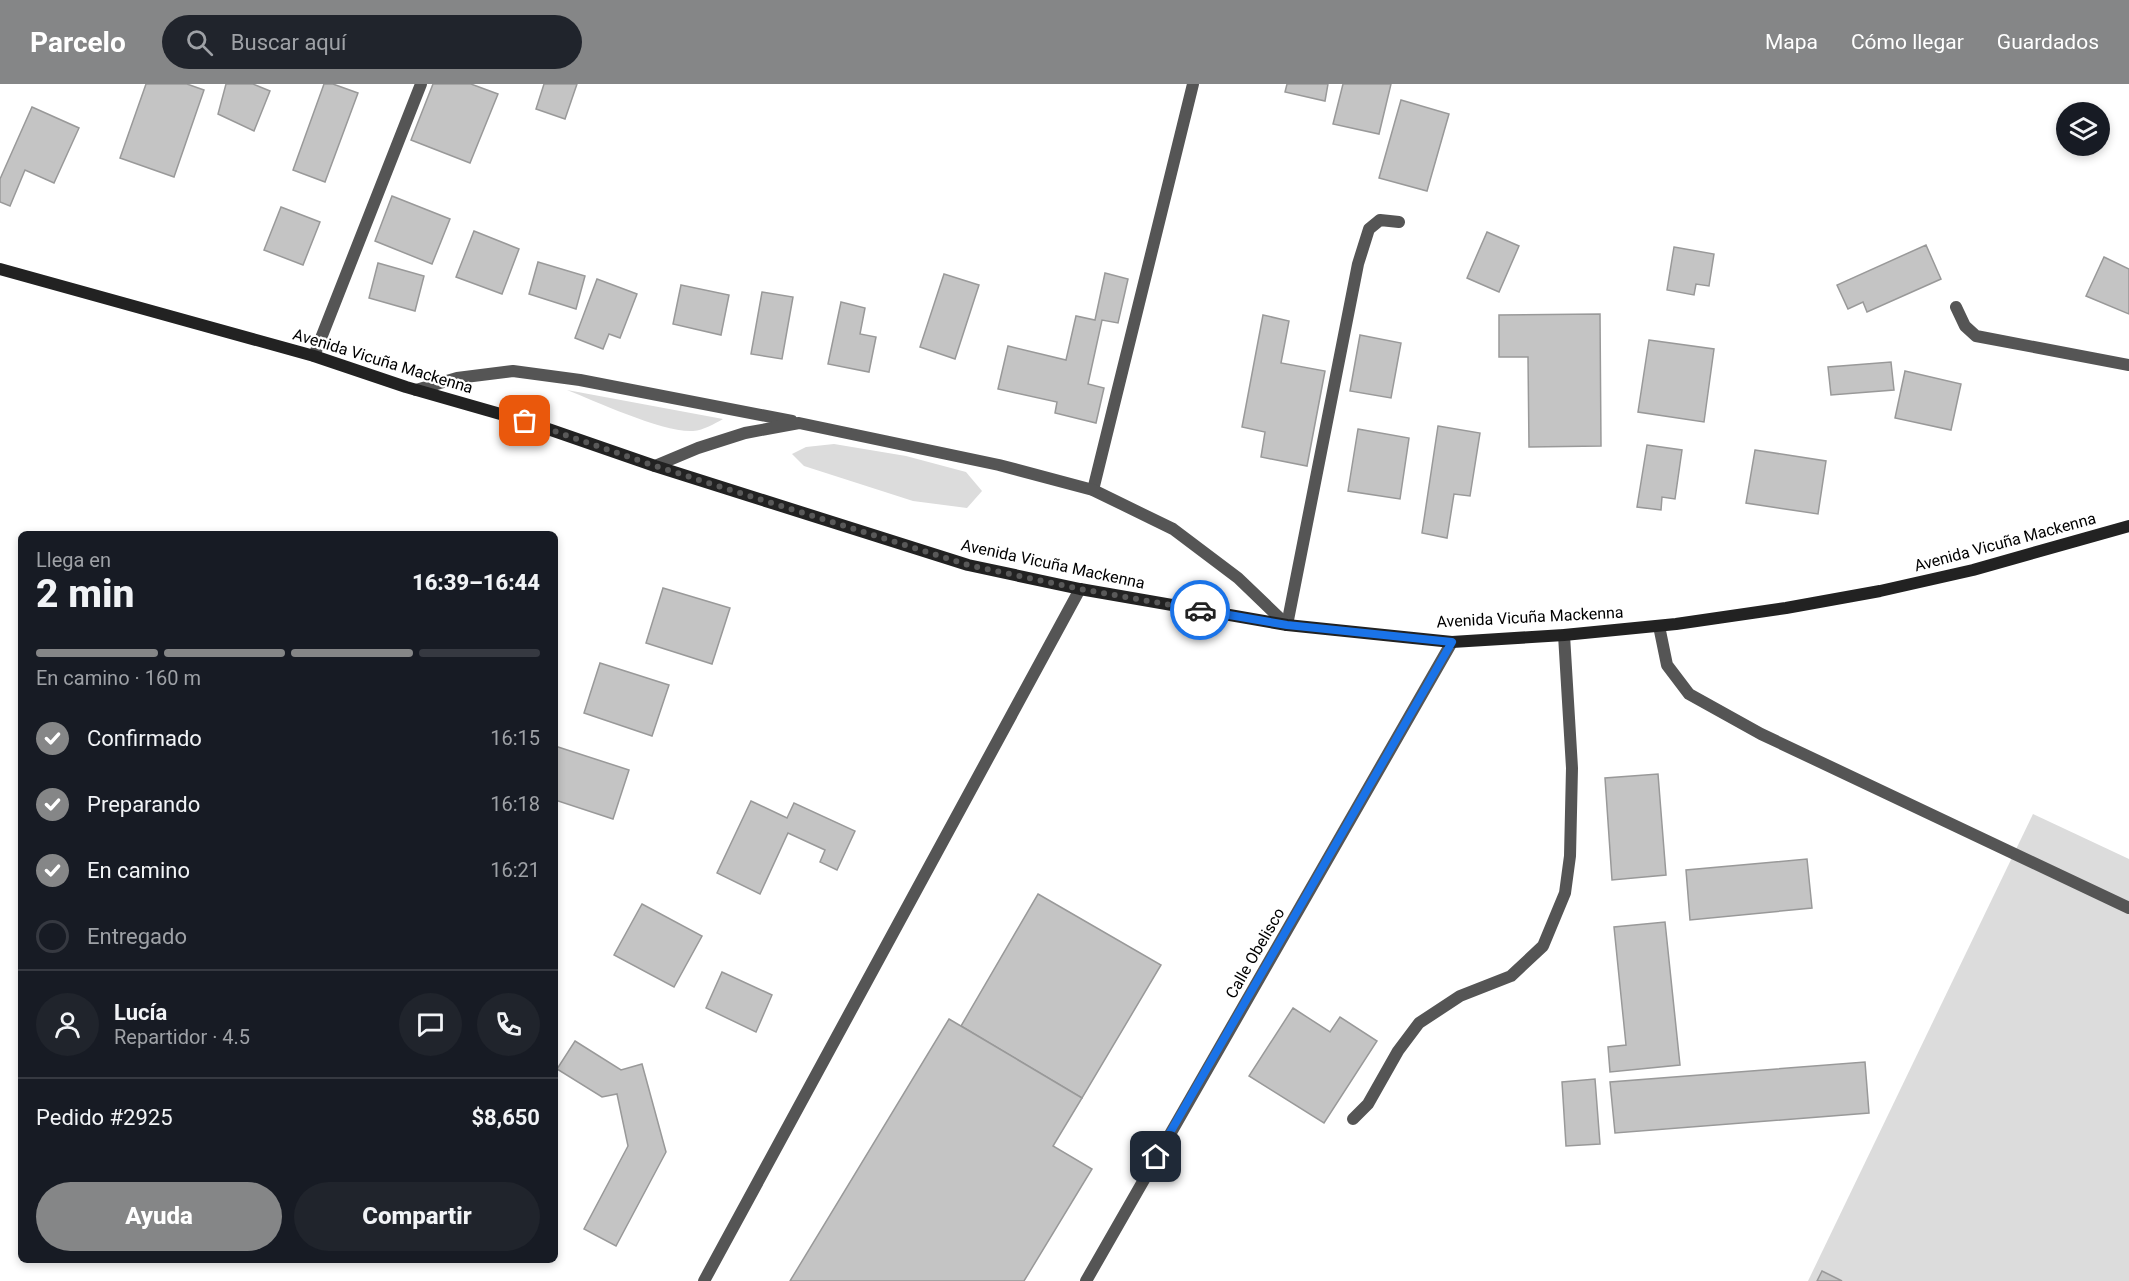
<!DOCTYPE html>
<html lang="es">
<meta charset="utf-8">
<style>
:root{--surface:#171b24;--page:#20242c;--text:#f1f3f6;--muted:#9ea1a6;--line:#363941;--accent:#858687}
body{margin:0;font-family:Roboto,sans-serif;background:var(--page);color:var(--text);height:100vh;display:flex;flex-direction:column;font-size:22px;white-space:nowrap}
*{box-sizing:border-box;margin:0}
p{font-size:20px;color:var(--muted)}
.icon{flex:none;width:33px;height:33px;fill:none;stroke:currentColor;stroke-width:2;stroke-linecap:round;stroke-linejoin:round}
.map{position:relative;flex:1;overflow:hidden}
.panel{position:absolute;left:18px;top:447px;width:540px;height:732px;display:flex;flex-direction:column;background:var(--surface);border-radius:9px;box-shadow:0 3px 9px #0003}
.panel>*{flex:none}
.buttons{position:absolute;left:2056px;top:18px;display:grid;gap:12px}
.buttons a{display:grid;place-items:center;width:54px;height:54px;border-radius:50%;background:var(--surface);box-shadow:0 3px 9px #0003;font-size:30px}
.pin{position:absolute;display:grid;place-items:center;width:51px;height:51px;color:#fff;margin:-26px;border-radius:12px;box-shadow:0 3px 9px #0006}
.courier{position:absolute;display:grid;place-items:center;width:60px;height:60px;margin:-30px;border:4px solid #1a73e8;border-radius:50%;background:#fff;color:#222;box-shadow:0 2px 8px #0007}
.head em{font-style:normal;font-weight:800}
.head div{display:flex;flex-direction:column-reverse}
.head{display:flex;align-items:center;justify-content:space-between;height:102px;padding:0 18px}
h1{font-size:39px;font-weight:800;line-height:45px}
.bar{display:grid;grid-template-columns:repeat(4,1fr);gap:9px 6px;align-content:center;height:72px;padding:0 18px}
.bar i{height:8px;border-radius:4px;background:var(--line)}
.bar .selected{background:var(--accent)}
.bar p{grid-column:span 4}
.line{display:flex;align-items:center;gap:15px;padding:0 18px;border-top:2px solid var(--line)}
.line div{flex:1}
.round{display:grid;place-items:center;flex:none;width:63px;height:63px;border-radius:32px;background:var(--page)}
ol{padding:0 18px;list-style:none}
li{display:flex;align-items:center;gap:18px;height:66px}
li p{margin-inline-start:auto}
li .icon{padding:6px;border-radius:50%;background:var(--accent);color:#fff;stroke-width:4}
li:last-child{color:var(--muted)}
li i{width:33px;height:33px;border:3px solid var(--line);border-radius:50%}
.cta{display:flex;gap:12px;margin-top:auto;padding:12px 18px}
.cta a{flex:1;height:69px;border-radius:36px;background:var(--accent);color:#fff;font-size:24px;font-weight:800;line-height:69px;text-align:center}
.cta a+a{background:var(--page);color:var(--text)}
header{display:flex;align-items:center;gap:36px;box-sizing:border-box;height:84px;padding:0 30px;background:var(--accent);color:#fff}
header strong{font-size:28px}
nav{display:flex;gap:33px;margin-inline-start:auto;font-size:21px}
.search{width:420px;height:54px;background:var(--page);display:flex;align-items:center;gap:15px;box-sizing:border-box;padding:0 21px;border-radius:33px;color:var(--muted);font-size:22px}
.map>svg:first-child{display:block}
</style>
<header>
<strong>Parcelo</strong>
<div class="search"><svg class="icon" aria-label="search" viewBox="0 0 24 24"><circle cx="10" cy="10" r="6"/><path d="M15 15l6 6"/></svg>Buscar aquí</div>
<nav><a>Mapa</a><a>Cómo llegar</a><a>Guardados</a></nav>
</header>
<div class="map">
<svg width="2129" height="1197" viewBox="0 0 2129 1197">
<rect width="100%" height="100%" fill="#fff"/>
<g fill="#dcdcdc">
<path d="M 567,306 L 723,335 C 714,340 704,346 693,347 C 664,349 595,317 567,306 Z"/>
<path d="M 834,360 L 906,372 L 966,388 L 982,407 L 967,424 L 913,417 L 804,382 L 792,370 L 806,363 Z"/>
<path d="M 2033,730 L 2129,775 L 2129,1197 L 1808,1197 Z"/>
</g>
<g fill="#c4c4c4" stroke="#999" stroke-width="1.5">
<path d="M 146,0 L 187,0 L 204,6 L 174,93 L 120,74 Z"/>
<path d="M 226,0 L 253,0 L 270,7 L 254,47 L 218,30 Z"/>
<path d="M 324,0 L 333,0 L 358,9 L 325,98 L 293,86 Z"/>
<path d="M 433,0 L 471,0 L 498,10 L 470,79 L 411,56 Z"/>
<path d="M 544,0 L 577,0 L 565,35 L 536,25 Z"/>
<path d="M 1287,0 L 1328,0 L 1325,17 L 1285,8 Z"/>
<path d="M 1343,0 L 1391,0 L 1379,50 L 1333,40 Z"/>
<path d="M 1401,16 L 1449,30 L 1427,107 L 1379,94 Z"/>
<path d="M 32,23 L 79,44 L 54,99 L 25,86 L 10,122 L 0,118 L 0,95 Z"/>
<path d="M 392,112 L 450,135 L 432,180 L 375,157 Z"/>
<path d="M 281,123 L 320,138 L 303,181 L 264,166 Z"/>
<path d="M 474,147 L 519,165 L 502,210 L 456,193 Z"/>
<path d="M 1487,148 L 1519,162 L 1499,208 L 1467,194 Z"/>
<path d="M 1926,161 L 1941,195 L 1867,228 L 1863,218 L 1848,225 L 1837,201 Z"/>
<path d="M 1674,163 L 1714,170 L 1709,202 L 1696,200 L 1694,211 L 1667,206 Z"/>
<path d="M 2104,173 L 2129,185 L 2129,230 L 2086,212 Z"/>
<path d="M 538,178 L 585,192 L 576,225 L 529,210 Z"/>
<path d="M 378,179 L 424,192 L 415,227 L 369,214 Z"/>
<path d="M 1105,189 L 1128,195 L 1118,239 L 1102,236 L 1088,300 L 1104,304 L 1096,339 L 1055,329 L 1057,318 L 998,305 L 1008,262 L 1066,276 L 1076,232 L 1095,236 Z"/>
<path d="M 944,190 L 979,201 L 955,275 L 920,263 Z"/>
<path d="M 597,195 L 637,210 L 620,254 L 609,250 L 603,265 L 575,254 Z"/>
<path d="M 681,201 L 729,211 L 721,251 L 673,240 Z"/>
<path d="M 762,208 L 793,213 L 782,275 L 751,270 Z"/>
<path d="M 841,218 L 865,224 L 860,250 L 876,253 L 869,288 L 828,280 Z"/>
<path d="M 1600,230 L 1601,362 L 1529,363 L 1528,273 L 1499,273 L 1499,231 Z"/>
<path d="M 1263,231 L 1289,237 L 1281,279 L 1325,287 L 1307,382 L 1261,373 L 1265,348 L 1242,343 Z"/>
<path d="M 1360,251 L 1401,259 L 1391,314 L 1350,307 Z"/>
<path d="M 1649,256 L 1714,265 L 1704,338 L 1638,328 Z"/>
<path d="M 1891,278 L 1894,306 L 1831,311 L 1828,283 Z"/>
<path d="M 1905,287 L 1961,300 L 1951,346 L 1895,334 Z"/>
<path d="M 1438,342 L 1480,349 L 1470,412 L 1454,410 L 1447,454 L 1422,449 Z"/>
<path d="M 1358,345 L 1409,354 L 1400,415 L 1348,407 Z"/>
<path d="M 1647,361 L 1682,366 L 1675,415 L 1662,413 L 1661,426 L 1637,423 Z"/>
<path d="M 1755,366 L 1826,377 L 1818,430 L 1746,419 Z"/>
<path d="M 663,504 L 730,524 L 712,580 L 646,559 Z"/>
<path d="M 600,579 L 669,601 L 652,652 L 584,629 Z"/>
<path d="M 555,662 L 629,686 L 613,735 L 555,716 Z"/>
<path d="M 1658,690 L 1666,791 L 1612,796 L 1605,694 Z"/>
<path d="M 751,717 L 787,734 L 794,719 L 855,747 L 837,786 L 820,778 L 825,766 L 788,749 L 760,810 L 717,789 Z"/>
<path d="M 1807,775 L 1812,824 L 1690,836 L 1686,786 Z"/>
<path d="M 1038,810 L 1161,881 L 1082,1014 L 961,942 Z"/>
<path d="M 642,820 L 702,852 L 674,903 L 614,871 Z"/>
<path d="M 1665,838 L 1680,981 L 1610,988 L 1608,963 L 1626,961 L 1614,843 Z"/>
<path d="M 722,888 L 772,911 L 756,948 L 706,924 Z"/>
<path d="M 1293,924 L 1330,948 L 1340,933 L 1377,957 L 1324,1039 L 1249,992 Z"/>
<path d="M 949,935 L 1082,1014 L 1053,1062 L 1092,1085 L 1024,1197 L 790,1197 Z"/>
<path d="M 575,957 L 621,986 L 642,980 L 666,1068 L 616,1162 L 584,1145 L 628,1062 L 617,1010 L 602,1013 L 557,985 Z"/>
<path d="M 1865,978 L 1869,1029 L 1615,1049 L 1610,998 Z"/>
<path d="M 1595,995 L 1600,1060 L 1566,1062 L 1562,998 Z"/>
<path d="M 1822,1187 L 1842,1197 L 1817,1197 Z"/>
</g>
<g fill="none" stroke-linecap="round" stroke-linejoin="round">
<g stroke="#555" stroke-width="12">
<path d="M 1956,223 L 1965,242 L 1976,252 L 2129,281"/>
<path d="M 1093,406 L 1193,0"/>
<path d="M 1287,541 L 1358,180 L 1369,145 L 1380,136 L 1399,138"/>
<path d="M 1659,542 L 1667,581 L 1689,610 L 1761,650 L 2129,824"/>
<path d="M 1353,1035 L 1368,1020 L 1398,967 L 1419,939 L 1460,912 L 1511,892 L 1543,862 L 1565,809 L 1570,772 L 1572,684 L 1564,551"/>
</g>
<g stroke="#555" stroke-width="12">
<path d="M 314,272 L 421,0"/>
<path d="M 416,306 L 457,294 L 513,287 L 580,296 L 792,337"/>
<path d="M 655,382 L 698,364 L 745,349 L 799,339 L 999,381 L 1093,406 L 1173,445 L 1238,494 L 1287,541"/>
<path d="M 704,1197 L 1080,505"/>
<path d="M 1086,1197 L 1452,558"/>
</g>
<path stroke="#222" stroke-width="12" d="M 0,185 L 314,272 L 406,303 L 525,337 L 655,382 L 968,481 L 1080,505 L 1287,541 L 1452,558 L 1564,551 L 1676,540 L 1786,524 L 1880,507 L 1973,486 L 2129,442"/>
</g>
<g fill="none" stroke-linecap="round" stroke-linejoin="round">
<path stroke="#595959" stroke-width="6" stroke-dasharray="0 10.8" d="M 525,337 L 655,382 L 968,481 L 1080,505 L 1200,526"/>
<path stroke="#1a73e8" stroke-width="8" d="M 1156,1073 L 1452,558 L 1287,541 L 1200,526"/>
</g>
<g text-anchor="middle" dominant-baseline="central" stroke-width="4.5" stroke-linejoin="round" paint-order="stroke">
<g font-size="16" fill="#000" stroke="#fff">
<text transform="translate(383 277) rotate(17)">Avenida Vicuña Mackenna</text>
<text transform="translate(2005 458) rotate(-15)">Avenida Vicuña Mackenna</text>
<text transform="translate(1053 480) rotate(12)">Avenida Vicuña Mackenna</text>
<text transform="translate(1530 533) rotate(-3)">Avenida Vicuña Mackenna</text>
<text transform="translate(1255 869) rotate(-60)">Calle Obelisco</text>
</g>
</g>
</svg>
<div class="buttons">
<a><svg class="icon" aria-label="layers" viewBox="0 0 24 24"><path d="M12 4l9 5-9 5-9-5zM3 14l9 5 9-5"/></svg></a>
</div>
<div class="pin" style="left:525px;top:337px;background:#ea580c"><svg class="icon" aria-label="bag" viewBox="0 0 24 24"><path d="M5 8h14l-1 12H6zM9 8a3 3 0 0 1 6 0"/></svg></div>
<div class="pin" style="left:1156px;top:1073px;background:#1f2937"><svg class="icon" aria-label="home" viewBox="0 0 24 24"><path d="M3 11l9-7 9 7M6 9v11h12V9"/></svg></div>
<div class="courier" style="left:1200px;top:526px"><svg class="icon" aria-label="car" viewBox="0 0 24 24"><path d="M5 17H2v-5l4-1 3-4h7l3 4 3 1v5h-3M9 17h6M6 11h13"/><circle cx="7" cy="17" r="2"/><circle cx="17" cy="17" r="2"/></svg></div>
<section class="panel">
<div class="head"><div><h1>2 min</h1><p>Llega en</p></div><em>16:39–16:44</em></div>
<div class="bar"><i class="selected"></i><i class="selected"></i><i class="selected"></i><i></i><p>En camino · 160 m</p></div>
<ol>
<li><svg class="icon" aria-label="check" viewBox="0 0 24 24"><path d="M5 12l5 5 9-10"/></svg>Confirmado<p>16:15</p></li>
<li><svg class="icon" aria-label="check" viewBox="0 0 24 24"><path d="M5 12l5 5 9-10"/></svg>Preparando<p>16:18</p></li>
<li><svg class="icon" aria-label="check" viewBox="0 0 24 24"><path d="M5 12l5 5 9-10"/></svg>En camino<p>16:21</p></li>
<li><i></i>Entregado</li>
</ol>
<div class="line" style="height:108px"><a class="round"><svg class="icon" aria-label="person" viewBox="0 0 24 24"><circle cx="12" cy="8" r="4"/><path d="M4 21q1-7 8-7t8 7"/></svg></a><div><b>Lucía</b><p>Repartidor · 4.5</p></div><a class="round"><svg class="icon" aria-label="chat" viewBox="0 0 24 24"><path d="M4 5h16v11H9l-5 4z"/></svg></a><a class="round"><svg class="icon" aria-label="phone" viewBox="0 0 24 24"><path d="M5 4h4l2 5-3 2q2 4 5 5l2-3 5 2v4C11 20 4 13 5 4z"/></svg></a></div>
<div class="line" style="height:78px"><div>Pedido #2925</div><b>$8,650</b></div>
<div class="cta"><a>Ayuda</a><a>Compartir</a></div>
</section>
</div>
